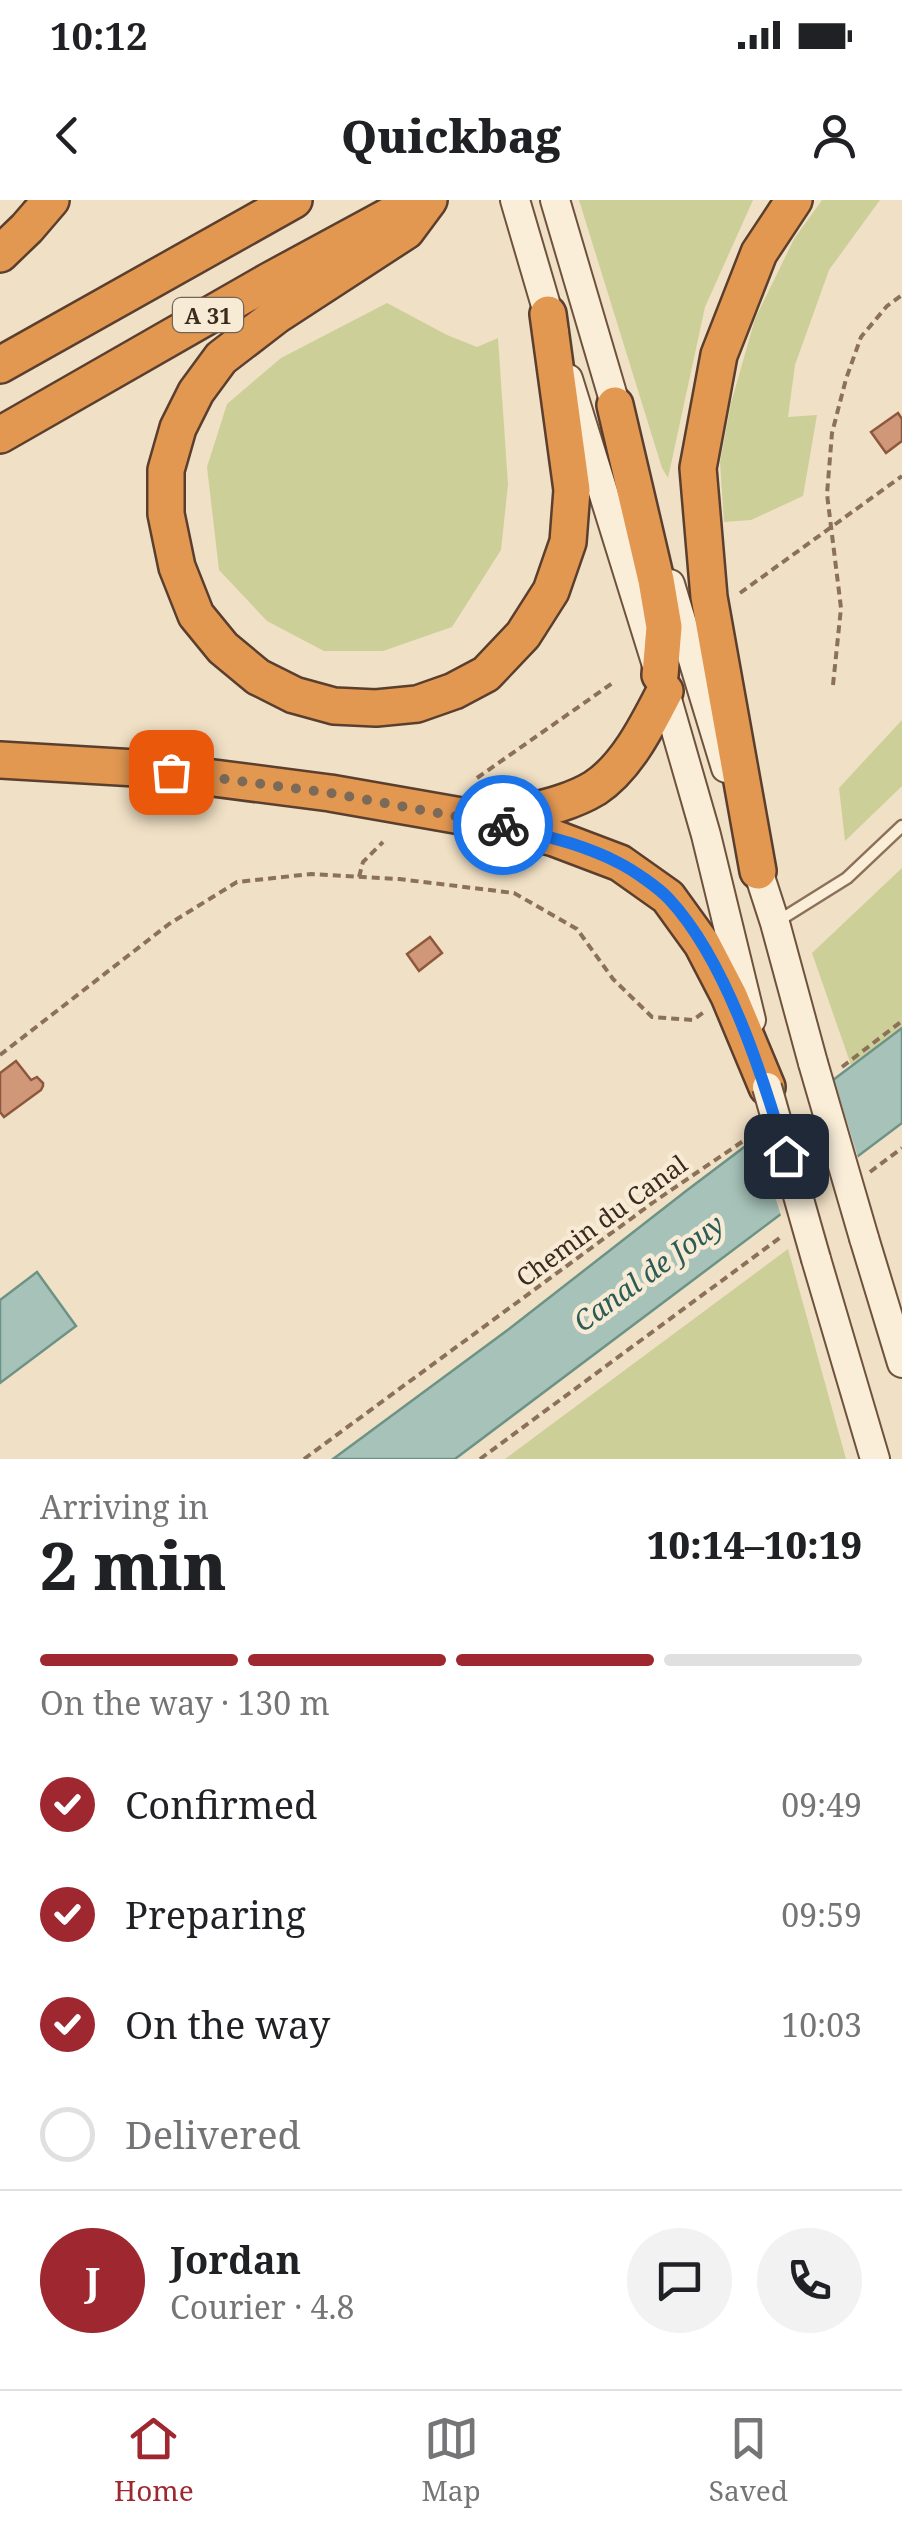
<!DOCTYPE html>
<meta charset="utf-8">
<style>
:root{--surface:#fff;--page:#f2f2f2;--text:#202124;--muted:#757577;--line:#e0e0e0;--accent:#9e2730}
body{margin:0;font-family:"Noto Serif",serif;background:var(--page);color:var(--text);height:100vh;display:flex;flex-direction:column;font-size:38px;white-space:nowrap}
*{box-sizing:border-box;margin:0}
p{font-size:32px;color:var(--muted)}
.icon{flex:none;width:55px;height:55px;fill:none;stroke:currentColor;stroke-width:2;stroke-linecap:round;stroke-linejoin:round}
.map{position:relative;height:1259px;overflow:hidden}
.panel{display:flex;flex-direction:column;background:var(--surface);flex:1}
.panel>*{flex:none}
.pin{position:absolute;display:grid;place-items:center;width:85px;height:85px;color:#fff;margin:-42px;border-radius:20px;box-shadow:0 5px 15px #0006}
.courier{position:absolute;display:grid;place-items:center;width:100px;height:100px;margin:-50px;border:8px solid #1a73e8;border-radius:50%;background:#fff;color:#222;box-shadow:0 2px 12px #0007}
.summary em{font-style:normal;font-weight:800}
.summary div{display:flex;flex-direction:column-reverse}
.summary{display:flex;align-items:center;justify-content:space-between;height:170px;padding:0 40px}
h1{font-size:65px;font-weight:800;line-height:75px}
.bar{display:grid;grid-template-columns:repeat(4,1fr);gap:15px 10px;align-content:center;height:120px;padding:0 40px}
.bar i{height:12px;border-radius:8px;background:var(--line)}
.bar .selected{background:var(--accent)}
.bar p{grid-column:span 4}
.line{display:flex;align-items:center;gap:25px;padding:0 40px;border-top:2px solid var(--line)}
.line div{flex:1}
.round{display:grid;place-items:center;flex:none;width:105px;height:105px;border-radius:52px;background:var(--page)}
ol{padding:0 40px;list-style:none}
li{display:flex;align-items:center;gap:30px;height:110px}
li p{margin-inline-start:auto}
li .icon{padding:10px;border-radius:50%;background:var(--accent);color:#fff;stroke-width:4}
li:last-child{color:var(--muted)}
li i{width:55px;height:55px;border:5px solid var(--line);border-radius:50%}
.status{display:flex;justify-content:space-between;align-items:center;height:70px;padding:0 50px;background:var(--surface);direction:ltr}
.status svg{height:28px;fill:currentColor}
header{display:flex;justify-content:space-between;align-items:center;height:130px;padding:0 40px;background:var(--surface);font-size:45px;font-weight:800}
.tab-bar{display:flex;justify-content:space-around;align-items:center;height:140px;border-top:2px solid var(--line);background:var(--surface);font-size:28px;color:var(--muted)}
.tab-bar a{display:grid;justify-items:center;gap:5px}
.tab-bar .selected{color:var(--accent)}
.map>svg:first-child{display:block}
</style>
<div class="status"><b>10:12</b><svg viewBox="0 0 49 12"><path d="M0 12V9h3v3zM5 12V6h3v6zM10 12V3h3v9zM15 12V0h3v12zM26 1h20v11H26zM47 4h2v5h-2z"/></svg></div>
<header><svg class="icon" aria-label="back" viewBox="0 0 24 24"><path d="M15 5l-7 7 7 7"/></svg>Quickbag<svg class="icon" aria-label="person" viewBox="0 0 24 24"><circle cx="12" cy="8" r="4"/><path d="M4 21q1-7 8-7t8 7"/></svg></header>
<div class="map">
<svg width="902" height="1259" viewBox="0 0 902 1259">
<rect width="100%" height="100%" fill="#f0e0c5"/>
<g fill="#cdcf98">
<path d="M 579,0 L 753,0 L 705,107 L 668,278 L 662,268 Z"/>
<path d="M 822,0 L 880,0 L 829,70 L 795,165 L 788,217 L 817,215 L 803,296 L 751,320 L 724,322 L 720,262 L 731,203 L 755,119 L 794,39 Z"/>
<path d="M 387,103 L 447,135 L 477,147 L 498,138 L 508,284 L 501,350 L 452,427 L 383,451 L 324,451 L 267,421 L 219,370 L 207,267 L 227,204 L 281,158 Z"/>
<path d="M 902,520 L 902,586 L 845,641 L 839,588 Z"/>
<path d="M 902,668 L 902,828 L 851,865 L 812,753 Z"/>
<path d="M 788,1049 L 846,1259 L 505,1259 Z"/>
</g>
<g fill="#a7c3b9" stroke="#6c9386" stroke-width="2.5">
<path d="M 902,828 L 902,923 L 455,1259 L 333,1259 L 509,1129 L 686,991 Z"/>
<path d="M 37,1072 L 76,1126 L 0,1183 L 0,1100 Z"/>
</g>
<path fill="#f0e0c5" d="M 832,873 L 859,961 L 782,1019 L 755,932 Z"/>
<g fill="#d09779" stroke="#8d583e" stroke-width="2.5">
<path d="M 898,213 L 902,219 L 902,241 L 886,253 L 871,232 Z"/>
<path d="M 430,737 L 442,753 L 419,771 L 407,754 Z"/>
<path d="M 16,861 L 31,880 L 37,877 L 43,883 L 43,886 L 41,890 L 4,917 L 0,912 L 0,873 Z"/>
</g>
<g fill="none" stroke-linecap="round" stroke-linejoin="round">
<g stroke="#8c715a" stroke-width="15">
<path id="lane" d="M 775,723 L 847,678 L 902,626"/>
</g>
<g stroke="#6e523d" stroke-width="32">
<g id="secondary">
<path d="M 515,0 L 554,133"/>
<path d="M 555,0 L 621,224"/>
<path d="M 568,179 L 660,475 L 706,635 L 751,820"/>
<path d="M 670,384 L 726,568"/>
<path d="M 752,652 L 775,723 L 813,863"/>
<path d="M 864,1038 L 902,1163"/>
<path d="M 816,1059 L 875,1259"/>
</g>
</g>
<g stroke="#5a3f2e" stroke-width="40">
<g id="highway">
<path d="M 429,0 L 406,31 L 277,115 L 221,158 L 196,192 L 178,228 L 166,270 L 166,314 L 177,367 L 196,415 L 223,448 L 258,477 L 294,495 L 334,506 L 376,508 L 417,504 L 454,491 L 486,474 L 523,435 L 551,391 L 568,342 L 572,290 L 548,114"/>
<path d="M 0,54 L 27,28 L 51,0"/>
<path d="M 0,165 L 294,0"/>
<path d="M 615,205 L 656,380 L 664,427 L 660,475"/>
<path d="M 0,235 L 269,81 L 413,3"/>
<path d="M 0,560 L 136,568 L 330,593 L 484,620 L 554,638 L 620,663 L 668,697 L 702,744 L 729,796 L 767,887"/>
<path d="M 520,614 C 545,608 572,602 595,588 C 627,567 648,524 665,491"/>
<path d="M 758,671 L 709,397 L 698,268 L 719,155 L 759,53 L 794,0"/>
</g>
</g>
<g stroke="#8c715a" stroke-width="4" stroke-dasharray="8 5" stroke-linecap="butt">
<path d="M 740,393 L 902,276"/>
<path d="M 833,485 L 841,408 L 827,294 L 832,233 L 846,179 L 861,137 L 887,106 L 902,95"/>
<path d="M 477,578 L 614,482"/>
<path d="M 359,677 L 363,662 L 383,642"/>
<path d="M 0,855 L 169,724 L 237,682 L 311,674 L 399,679 L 514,693 L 577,729 L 613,779 L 652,817 L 693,820 L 704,812"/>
<path d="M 842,867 L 902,821"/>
<path d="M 870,972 L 902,948"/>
<path d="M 304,1259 L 655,1001 L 755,933"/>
<path d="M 480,1259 L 781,1037"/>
</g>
<use href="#lane" stroke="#faeed9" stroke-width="10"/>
<use href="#secondary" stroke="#faeed9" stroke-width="28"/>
<use href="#highway" stroke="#e39852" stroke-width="35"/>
<g stroke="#6e523d" stroke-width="32" stroke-linecap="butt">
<g id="secondary-bridge">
<path d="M 813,863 L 864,1038"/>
<path d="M 767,887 L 816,1059"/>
</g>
</g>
<use href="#secondary-bridge" stroke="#faeed9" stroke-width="28"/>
</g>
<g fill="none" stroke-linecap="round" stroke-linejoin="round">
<path stroke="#7b6a58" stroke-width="10" stroke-dasharray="0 18" d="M 171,572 L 330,593 L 503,625"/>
<path stroke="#1a73e8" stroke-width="12" d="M 503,625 C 541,635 583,644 619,663 C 633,670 659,688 669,699 C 726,760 763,876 786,956"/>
</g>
<g text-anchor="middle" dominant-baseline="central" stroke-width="9" stroke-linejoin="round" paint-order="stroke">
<rect fill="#f7ebd5" stroke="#746455" stroke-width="2.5" x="173" y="98" width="70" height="34" rx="8"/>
<g font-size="22" font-weight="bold" fill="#3c2a1e">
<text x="208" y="115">A 31</text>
</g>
<g font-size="25" fill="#3c2a1e" stroke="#f7ebd5">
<text transform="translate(601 1020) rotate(-36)">Chemin du Canal</text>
</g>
<g font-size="28" font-style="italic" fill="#2d5c56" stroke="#f7ebd5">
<text transform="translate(648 1072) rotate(-36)">Canal de Jouy</text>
</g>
</g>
</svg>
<div class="pin" style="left:171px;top:572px;background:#ea580c"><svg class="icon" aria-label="bag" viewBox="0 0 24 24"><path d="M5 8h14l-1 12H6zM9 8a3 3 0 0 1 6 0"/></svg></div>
<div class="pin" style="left:786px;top:956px;background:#1f2937"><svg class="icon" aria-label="home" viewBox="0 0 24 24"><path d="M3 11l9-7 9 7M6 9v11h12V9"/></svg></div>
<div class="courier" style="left:503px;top:625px"><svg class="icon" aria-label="bike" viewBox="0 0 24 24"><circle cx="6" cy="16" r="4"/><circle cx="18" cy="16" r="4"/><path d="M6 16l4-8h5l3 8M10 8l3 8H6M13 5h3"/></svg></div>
</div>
<section class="panel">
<div class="summary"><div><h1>2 min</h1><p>Arriving in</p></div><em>10:14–10:19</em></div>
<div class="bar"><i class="selected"></i><i class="selected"></i><i class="selected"></i><i></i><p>On the way · 130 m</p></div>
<ol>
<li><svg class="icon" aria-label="check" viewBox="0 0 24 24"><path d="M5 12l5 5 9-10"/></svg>Confirmed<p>09:49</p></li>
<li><svg class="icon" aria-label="check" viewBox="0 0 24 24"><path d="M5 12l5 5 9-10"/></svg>Preparing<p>09:59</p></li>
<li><svg class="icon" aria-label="check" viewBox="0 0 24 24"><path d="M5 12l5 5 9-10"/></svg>On the way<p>10:03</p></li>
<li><i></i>Delivered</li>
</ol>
<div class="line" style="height:180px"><b class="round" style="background:var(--accent);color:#fff">J</b><div><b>Jordan</b><p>Courier · 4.8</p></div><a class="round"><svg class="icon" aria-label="chat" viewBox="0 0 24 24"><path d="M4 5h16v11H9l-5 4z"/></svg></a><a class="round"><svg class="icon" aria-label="phone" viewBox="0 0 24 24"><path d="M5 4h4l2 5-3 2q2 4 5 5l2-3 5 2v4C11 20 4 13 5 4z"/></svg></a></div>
</section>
<nav class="tab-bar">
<a class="selected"><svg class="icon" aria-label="home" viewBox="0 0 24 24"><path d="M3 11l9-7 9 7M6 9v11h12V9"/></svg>Home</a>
<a><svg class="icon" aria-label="map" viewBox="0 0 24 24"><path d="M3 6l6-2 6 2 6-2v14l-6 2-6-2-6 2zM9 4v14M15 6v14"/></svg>Map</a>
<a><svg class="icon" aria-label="saved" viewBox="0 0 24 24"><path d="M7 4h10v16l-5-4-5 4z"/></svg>Saved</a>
</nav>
